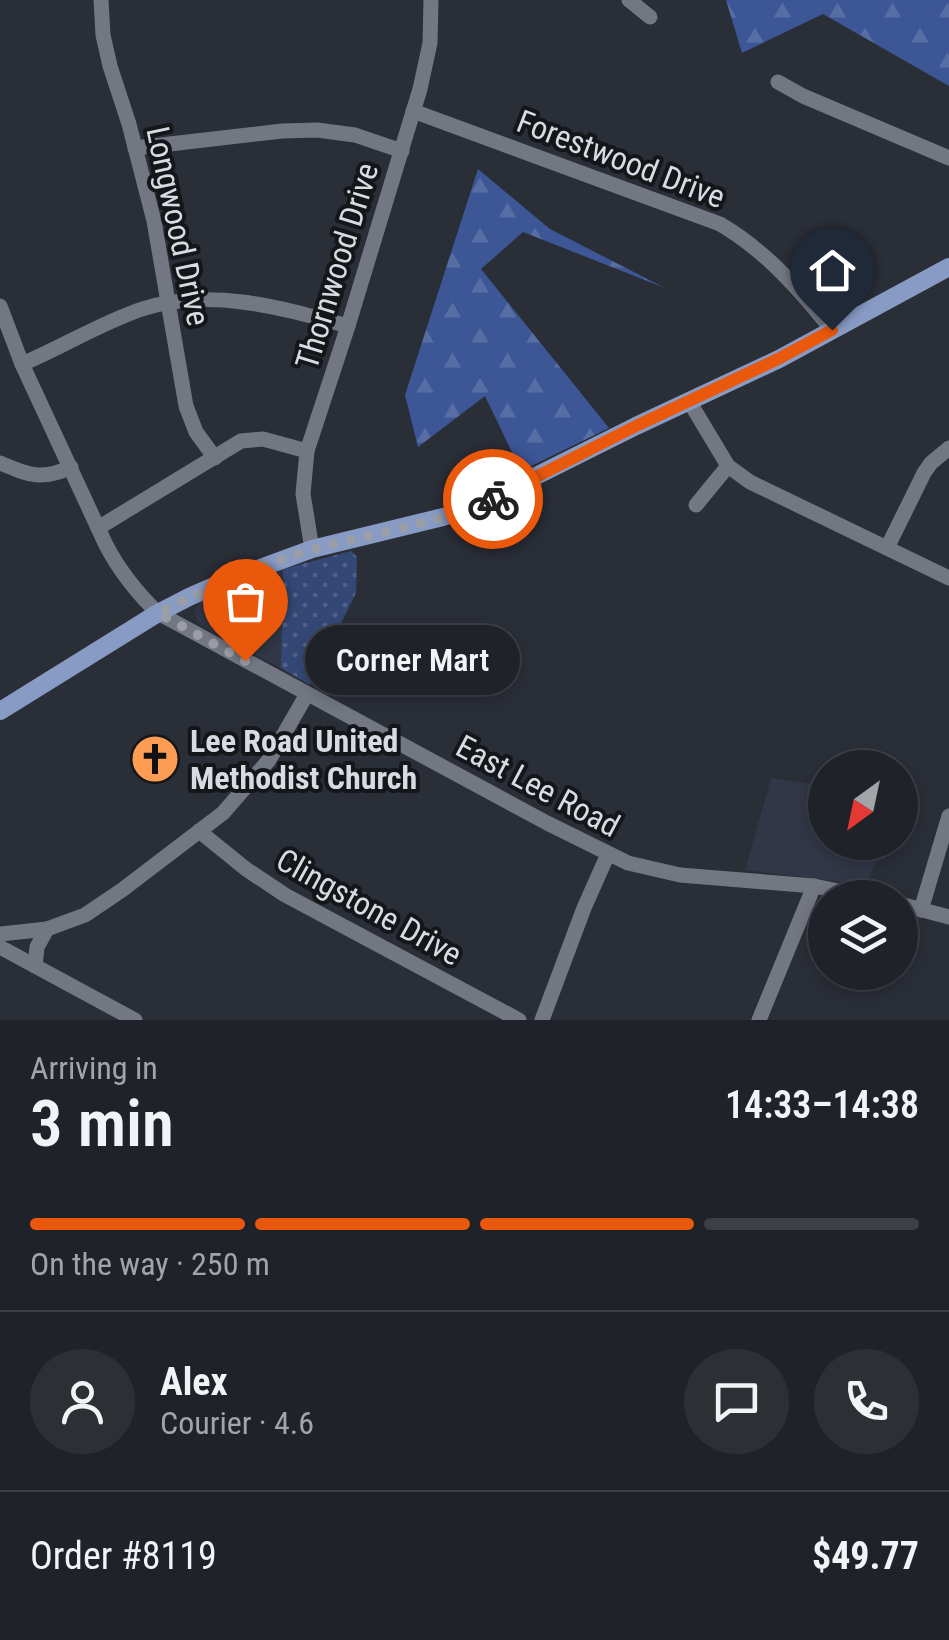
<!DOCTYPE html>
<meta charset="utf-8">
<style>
:root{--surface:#202229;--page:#2d2f35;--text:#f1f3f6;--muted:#a2a4a8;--line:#3d3f46;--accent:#ea580c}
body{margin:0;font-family:"Roboto Condensed",sans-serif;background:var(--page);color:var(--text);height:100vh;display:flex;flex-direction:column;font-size:38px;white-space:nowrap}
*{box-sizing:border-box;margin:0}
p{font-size:32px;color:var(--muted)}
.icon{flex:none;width:55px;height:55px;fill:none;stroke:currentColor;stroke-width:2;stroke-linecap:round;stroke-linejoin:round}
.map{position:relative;height:1020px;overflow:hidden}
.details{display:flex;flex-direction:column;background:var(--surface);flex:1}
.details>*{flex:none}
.needle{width:65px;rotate:213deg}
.fabs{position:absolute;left:808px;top:750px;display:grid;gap:20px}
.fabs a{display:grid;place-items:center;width:110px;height:110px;border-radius:50%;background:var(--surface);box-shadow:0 5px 15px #0003,0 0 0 2px var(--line);font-size:50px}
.pin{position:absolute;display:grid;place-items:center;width:85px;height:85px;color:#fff;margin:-102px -42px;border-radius:50% 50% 50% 0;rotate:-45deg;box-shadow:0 0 10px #0007}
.pin .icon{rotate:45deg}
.courier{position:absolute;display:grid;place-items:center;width:100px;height:100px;margin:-50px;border:8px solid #ea580c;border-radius:50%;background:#fff;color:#222;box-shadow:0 2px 12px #0007}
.bubble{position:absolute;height:70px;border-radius:35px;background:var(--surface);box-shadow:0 5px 15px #0003,0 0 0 2px var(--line);font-size:32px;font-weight:600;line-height:70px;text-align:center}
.headline em{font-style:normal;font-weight:600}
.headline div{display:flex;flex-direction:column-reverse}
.headline{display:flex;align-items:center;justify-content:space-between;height:170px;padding:0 30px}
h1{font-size:65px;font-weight:600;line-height:75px}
.bar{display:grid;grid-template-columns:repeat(4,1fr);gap:15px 10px;align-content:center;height:120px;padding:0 30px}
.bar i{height:12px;border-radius:8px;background:var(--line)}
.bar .current{background:var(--accent)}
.bar p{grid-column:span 4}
.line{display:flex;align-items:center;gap:25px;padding:0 30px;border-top:2px solid var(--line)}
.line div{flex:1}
.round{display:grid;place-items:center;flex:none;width:105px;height:105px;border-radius:52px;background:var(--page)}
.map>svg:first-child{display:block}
</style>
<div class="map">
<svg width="949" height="1020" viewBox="0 0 949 1020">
<defs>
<pattern id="grass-dots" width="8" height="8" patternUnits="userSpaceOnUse" patternTransform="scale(2.5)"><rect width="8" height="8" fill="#344876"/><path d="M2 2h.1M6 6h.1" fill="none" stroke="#516289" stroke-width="1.8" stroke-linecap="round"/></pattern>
<pattern id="forest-firs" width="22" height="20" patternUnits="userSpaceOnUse" patternTransform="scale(2.5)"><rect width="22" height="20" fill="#3c5696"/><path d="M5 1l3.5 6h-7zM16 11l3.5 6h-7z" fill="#576ea4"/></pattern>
</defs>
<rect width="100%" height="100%" fill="#2a2e37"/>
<g fill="#313746">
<path d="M 283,569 L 281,668 L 229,642 L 198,622 L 194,612 L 199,602 L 218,591 Z"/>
<path d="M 771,778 L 825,786 L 825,842 L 873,843 L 876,860 L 867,885 L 745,870 Z"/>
</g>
<path fill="url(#grass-dots)" d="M 351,551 L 357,557 L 356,593 L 310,685 L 281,668 L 283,569 Z"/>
<g fill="url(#forest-firs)">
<path d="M 726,0 L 949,0 L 949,86 L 823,14 L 742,53 Z"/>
<path d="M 478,169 L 550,229 L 665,288 L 523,232 L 481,269 L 609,428 L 521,471 L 485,396 L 418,447 L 405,395 Z"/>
</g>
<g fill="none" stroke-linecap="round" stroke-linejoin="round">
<g stroke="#727782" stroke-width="15">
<path d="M 101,0 L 103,35 L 110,66 L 129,124 L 154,221 L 186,406 L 196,432 L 215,458"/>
<path d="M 629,0 L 650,17"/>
<path d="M 778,82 L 803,96 L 949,158"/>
<path d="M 413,111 L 720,224 C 766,251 800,290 832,330"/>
<path d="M 135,148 L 282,131 L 317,130 L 355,135 L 402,151"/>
<path d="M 0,306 L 22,364 L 106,545 C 119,570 137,593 158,613 L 547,823 L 628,863 L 680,875 L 814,886 L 873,898"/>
<path d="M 22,364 C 62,347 101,323 142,309 C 211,287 282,308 348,326"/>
<path d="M 689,401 L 728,466 L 750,482 L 949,578"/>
<path d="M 0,463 C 29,475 42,481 71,467"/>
<path d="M 696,505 L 728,466"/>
<path d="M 98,528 L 241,441 L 263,439 L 307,451"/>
<path d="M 887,548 L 924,473 L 931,463 L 949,448"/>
<path d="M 312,549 L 303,494 L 307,451 L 348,326 L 420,89 L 430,43 L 431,0"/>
<path d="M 199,831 L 246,869 L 285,895 L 519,1020"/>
<path d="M 900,904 L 949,917"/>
<path d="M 921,910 L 949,816"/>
<path d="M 0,934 L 47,929 L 85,915 L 122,890 L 223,813 L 269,760 L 307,694"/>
<path d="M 0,947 L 135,1020"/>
<path d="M 35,966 L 37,947 L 47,929"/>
<path d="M 542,1020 L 584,908 L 608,854"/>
<path d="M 759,1020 L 814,886"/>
</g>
<path stroke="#889bc5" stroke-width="18" d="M 0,711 L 158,613 L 189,597 L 230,579 L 312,549 L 443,517 L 472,508 L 636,426 L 779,359 L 949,267"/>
</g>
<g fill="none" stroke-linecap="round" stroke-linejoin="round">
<path stroke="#9b9ea6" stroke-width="10" stroke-dasharray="0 18" d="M 245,661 L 158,613 C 208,588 260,564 315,549 C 374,533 436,524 493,499"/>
<path stroke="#ea580c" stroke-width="12" d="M 493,499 L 636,426 L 778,359 L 832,330"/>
</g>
<defs>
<g id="church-disc" transform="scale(2.5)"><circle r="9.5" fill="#fc9d53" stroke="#14161a"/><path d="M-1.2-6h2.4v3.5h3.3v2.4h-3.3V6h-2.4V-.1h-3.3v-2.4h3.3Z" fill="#111"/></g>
</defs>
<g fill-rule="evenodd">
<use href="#church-disc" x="155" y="759"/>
</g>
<g text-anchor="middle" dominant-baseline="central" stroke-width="8" stroke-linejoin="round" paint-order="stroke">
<g font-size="32" fill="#d8dbe1" stroke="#14161a">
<text transform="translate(621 159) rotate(21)">Forestwood Drive</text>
<text transform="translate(178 226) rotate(78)">Longwood Drive</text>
<text transform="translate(337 266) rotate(-73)">Thornwood Drive</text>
<text transform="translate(538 786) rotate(28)">East Lee Road</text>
<text transform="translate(369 907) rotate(29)">Clingstone Drive</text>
</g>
<g font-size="32" font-weight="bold" fill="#d8dbe1" stroke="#14161a" text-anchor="start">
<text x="190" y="741">Lee Road United<tspan x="190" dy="37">Methodist Church</tspan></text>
</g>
</g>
</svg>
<div class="fabs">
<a><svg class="needle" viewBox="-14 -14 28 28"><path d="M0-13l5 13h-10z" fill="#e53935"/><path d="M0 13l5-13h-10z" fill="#a2a4a8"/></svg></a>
<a><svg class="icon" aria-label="layers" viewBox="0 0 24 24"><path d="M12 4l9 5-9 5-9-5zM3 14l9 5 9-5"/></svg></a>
</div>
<div class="pin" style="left:245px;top:661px;background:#ea580c"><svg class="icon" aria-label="bag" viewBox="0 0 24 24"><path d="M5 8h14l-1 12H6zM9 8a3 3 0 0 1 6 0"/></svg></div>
<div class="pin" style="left:832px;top:330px;background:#1f2937"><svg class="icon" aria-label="home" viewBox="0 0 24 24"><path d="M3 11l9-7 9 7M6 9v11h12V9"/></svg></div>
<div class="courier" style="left:493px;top:499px"><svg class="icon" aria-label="bike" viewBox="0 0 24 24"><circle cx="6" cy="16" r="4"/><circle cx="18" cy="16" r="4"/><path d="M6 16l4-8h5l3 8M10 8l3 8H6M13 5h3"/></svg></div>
<div class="bubble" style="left:305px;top:625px;width:215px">Corner Mart</div>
</div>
<section class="details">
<div class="headline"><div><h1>3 min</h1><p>Arriving in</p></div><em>14:33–14:38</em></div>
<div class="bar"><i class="current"></i><i class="current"></i><i class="current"></i><i></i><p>On the way · 250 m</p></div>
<div class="line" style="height:180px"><a class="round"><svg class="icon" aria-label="person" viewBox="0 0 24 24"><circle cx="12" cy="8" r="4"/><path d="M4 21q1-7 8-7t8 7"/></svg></a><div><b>Alex</b><p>Courier · 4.6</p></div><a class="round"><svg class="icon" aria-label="chat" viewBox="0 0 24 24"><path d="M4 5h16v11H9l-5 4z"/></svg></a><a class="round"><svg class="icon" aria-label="phone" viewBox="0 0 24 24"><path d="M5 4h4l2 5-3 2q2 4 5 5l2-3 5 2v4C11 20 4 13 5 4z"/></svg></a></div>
<div class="line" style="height:130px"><div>Order #8119</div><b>$49.77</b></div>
</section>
